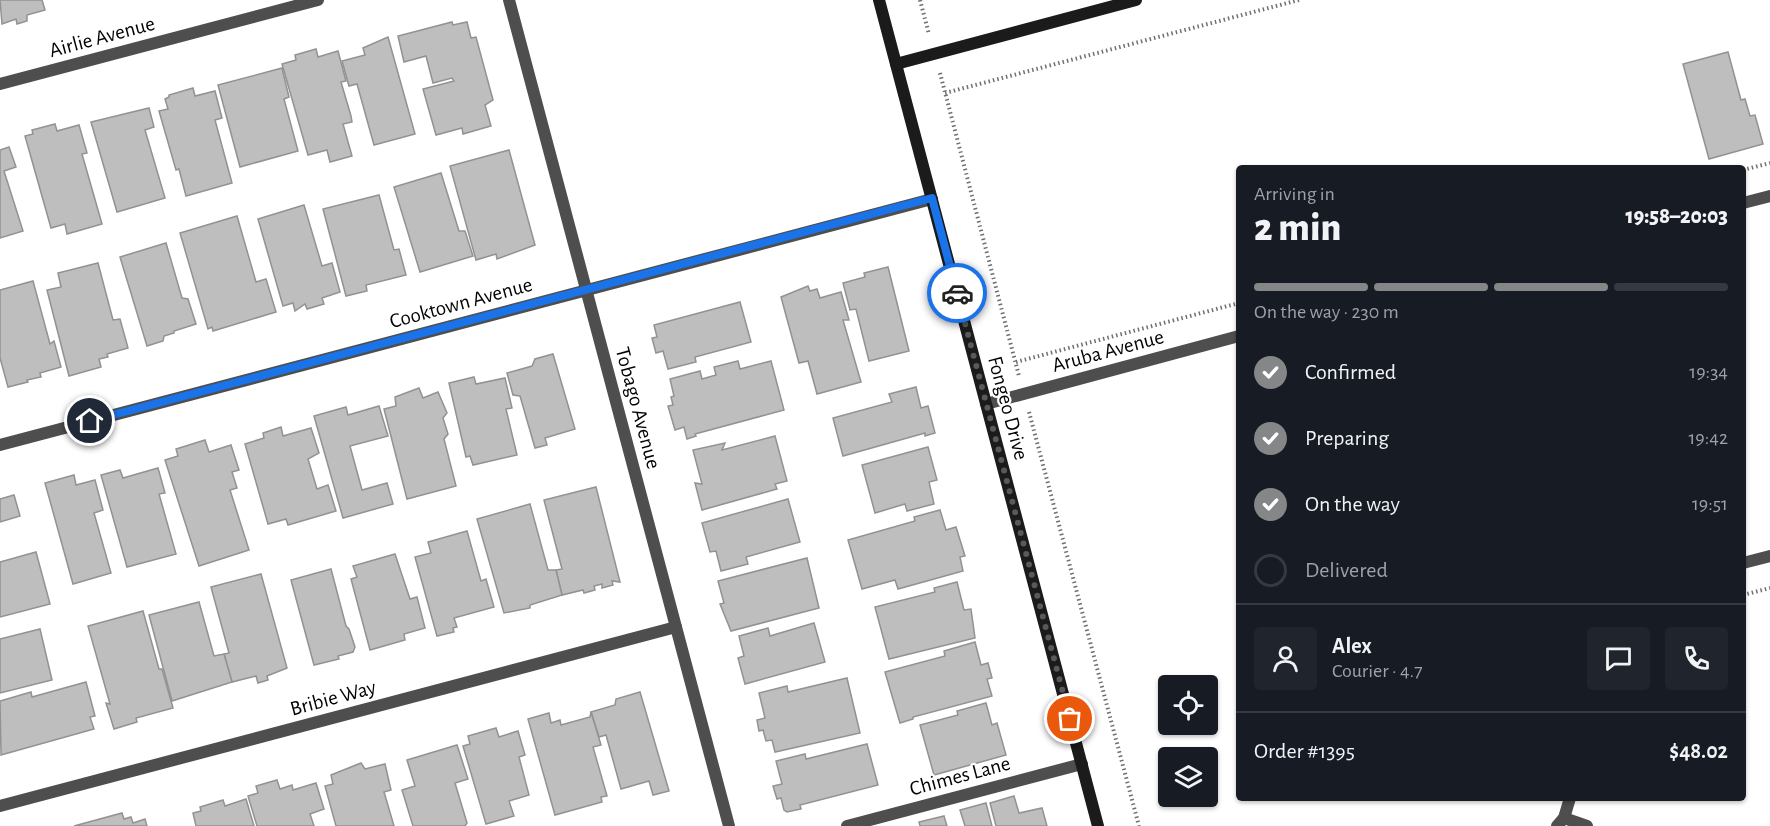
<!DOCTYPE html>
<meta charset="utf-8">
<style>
:root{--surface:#171b24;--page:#20242c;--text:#f1f3f6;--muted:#9ea1a6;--line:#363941;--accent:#858687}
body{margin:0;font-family:"Alegreya Sans",sans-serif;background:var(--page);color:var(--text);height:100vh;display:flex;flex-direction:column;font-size:22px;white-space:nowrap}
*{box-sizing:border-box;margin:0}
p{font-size:20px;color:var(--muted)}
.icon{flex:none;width:33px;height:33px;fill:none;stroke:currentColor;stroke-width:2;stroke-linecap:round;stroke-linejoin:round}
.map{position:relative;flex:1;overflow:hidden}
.panel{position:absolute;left:1236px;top:165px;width:510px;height:636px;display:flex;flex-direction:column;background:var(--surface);border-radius:6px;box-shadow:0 2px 4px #0004}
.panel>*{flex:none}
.controls{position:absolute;left:1158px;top:675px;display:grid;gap:12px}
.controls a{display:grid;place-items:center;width:60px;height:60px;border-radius:6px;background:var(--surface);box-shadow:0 2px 4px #0004;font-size:30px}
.pin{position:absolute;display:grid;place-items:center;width:51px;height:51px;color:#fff;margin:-26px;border:3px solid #fff;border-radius:50%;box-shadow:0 2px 6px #0007}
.courier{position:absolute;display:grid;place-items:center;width:60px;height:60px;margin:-30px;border:4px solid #1a73e8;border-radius:50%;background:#fff;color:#222;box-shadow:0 2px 8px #0007}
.overview em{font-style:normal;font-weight:800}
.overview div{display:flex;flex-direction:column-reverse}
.overview{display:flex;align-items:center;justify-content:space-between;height:102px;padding:0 18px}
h1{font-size:39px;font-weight:800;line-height:45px}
.bar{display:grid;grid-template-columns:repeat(4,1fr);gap:9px 6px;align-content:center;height:72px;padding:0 18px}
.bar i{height:8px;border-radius:4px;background:var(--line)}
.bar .selected{background:var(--accent)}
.bar p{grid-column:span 4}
.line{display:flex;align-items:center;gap:15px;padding:0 18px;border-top:2px solid var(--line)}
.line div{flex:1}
.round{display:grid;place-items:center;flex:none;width:63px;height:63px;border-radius:6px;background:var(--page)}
ol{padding:0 18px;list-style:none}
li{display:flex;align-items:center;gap:18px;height:66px}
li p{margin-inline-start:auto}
li .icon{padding:6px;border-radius:50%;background:var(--accent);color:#fff;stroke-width:4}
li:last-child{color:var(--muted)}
li i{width:33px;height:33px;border:3px solid var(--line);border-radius:50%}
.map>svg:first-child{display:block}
</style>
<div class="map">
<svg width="1770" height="826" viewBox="0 0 1770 826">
<rect width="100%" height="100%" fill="#fff"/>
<g fill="#bebebe" stroke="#929292" stroke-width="1.5">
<path d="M 0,0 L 42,0 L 45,10 L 27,15 L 27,21 L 17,24 L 16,19 L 2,24 Z"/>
<path d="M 452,22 L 453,25 L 467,22 L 471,38 L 476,37 L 493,100 L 485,105 L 491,126 L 463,134 L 462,128 L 436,135 L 423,89 L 454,81 L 452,78 L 433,83 L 426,56 L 404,62 L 398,36 Z"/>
<path d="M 388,37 L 415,134 L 374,145 L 357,84 L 349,86 L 342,61 L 365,55 L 363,48 Z"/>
<path d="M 316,49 L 318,57 L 338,51 L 346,81 L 341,82 L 351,116 L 352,122 L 343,124 L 352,156 L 330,162 L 327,150 L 308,155 L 282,64 L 296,60 L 295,55 Z"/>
<path d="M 1728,52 L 1741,100 L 1745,99 L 1750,116 L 1755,115 L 1763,144 L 1709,159 L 1683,64 Z"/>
<path d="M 282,68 L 289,97 L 284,99 L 298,151 L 240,167 L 218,85 Z"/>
<path d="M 193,88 L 195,96 L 215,91 L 222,118 L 215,120 L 232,183 L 186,196 L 179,169 L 176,170 L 159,111 L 168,109 L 165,99 L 169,97 L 169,95 Z"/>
<path d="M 149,108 L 154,127 L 145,130 L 165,198 L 117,212 L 91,122 Z"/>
<path d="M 55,124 L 57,131 L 79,125 L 87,153 L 82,154 L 102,224 L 67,234 L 65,224 L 51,228 L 25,136 L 33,134 L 32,130 Z"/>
<path d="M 9,147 L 16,167 L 4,171 L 23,231 L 0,238 L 0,150 Z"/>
<path d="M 509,150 L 535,245 L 497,259 L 496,254 L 476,260 L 450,166 Z"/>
<path d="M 441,173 L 459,231 L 465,231 L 473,256 L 420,272 L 394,187 Z"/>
<path d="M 379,195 L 394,250 L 399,249 L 406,275 L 366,285 L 367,291 L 346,296 L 323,209 Z"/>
<path d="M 304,205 L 322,266 L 332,263 L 340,292 L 322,298 L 324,304 L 307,309 L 305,304 L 295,311 L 293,303 L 283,306 L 258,219 Z"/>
<path d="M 237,216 L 256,282 L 266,279 L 276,312 L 213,331 L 212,327 L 208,329 L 180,233 Z"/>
<path d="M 166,243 L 182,298 L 188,299 L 196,324 L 174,331 L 174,333 L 164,336 L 163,341 L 147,346 L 120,257 Z"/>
<path d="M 98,263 L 113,320 L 120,319 L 128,348 L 107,354 L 108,357 L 99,359 L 101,367 L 69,376 L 47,290 L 61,287 L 58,273 Z"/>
<path d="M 888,267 L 909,351 L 869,361 L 856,309 L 850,310 L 843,283 L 865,277 L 864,273 Z"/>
<path d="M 33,281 L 50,344 L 54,341 L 61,367 L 40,373 L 41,377 L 27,380 L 28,382 L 8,387 L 0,358 L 0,290 Z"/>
<path d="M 808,286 L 810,291 L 817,289 L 820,298 L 841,292 L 849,320 L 843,320 L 861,382 L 817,394 L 808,361 L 799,363 L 781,297 Z"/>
<path d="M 740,302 L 751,342 L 695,357 L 696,362 L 668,369 L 663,351 L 656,353 L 652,338 L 657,337 L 654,325 Z"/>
<path d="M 553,354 L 575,429 L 545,438 L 547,445 L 535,448 L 520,396 L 513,395 L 507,373 L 532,366 L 535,359 Z"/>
<path d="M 738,361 L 740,369 L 771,361 L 784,410 L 695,434 L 696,436 L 687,439 L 684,427 L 675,430 L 668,406 L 673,405 L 671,397 L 674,396 L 670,379 L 700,371 L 702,379 L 716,375 L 714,367 Z"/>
<path d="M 474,377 L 476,384 L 505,378 L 512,408 L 506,409 L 517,455 L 473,465 L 470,456 L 466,457 L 449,383 Z"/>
<path d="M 916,387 L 921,408 L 928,406 L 935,433 L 925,436 L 925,433 L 843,456 L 833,418 L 892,402 L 889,394 Z"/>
<path d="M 419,388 L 423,398 L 438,392 L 447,413 L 443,418 L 448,434 L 444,439 L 456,486 L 407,499 L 384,409 L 396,406 L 395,397 Z"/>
<path d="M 379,406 L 388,436 L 350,446 L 362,490 L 387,483 L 393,504 L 343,518 L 314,416 L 346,407 L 348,415 Z"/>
<path d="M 281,427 L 283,436 L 311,428 L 319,453 L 308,459 L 317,489 L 328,485 L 336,511 L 288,525 L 286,519 L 268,524 L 245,444 L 264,438 L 263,433 Z"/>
<path d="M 775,436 L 787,481 L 775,484 L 777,489 L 702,510 L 695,483 L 702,484 L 693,450 L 725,443 L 722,450 Z"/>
<path d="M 205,440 L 209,452 L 231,445 L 239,470 L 232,472 L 237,488 L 230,490 L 249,550 L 199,566 L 165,460 L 178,456 L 176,449 Z"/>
<path d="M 928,447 L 937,480 L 929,482 L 934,504 L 907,511 L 905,504 L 875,513 L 862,465 Z"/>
<path d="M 158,468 L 165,493 L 159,494 L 176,554 L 127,567 L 101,475 L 120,470 L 123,478 Z"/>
<path d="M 74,475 L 76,485 L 95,480 L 103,510 L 94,513 L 111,573 L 73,584 L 45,483 Z"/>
<path d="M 596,487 L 620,582 L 612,581 L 613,585 L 602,588 L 602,584 L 594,586 L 595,590 L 584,593 L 583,590 L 562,595 L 556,570 L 562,569 L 544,500 Z"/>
<path d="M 14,495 L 20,516 L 0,522 L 0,499 Z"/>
<path d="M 788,499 L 800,542 L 746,557 L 748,564 L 721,571 L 716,551 L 710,552 L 702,523 Z"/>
<path d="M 530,504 L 548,570 L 556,570 L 562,595 L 530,605 L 530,608 L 504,613 L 477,519 Z"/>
<path d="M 940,510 L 946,530 L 956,527 L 965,556 L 960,557 L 963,571 L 898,589 L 895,580 L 862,589 L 848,540 L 915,521 L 914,517 Z"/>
<path d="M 467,531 L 481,581 L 486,579 L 494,607 L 454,618 L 457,627 L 453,628 L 454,632 L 437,636 L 415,557 L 431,553 L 428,542 Z"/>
<path d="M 36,552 L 50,604 L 0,617 L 0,562 Z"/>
<path d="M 395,554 L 410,599 L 417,597 L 425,628 L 404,634 L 405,640 L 370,650 L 351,579 L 357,577 L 353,566 Z"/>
<path d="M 807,558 L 819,608 L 731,631 L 720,604 L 724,603 L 718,581 Z"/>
<path d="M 331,569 L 346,626 L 349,629 L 355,647 L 353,652 L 338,656 L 339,659 L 314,665 L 291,580 Z"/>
<path d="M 261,574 L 287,668 L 267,676 L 268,680 L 258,683 L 256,676 L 232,682 L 224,654 L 229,653 L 211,587 Z"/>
<path d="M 957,582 L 964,610 L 971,609 L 975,638 L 889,659 L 875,607 L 935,592 L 934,588 Z"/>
<path d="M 199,602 L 214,656 L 224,654 L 232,682 L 172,701 L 149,615 Z"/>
<path d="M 143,611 L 159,669 L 162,669 L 173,708 L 136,718 L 137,722 L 114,729 L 106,703 L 110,704 L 88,626 Z"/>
<path d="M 814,623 L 825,662 L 745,684 L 738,658 L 744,656 L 739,636 L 768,628 L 770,636 Z"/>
<path d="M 40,629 L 52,680 L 0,693 L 0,639 Z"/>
<path d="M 975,642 L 981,665 L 988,663 L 992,678 L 987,679 L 992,696 L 913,717 L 913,719 L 900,723 L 885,672 L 945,656 L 944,651 Z"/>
<path d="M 847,678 L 860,733 L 775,752 L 772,740 L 766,741 L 763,730 L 759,731 L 757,720 L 765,718 L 759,693 L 787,686 L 788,692 Z"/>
<path d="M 86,682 L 95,716 L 90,717 L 94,729 L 1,755 L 0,701 L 31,692 L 32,697 Z"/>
<path d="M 640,692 L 669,791 L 653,795 L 649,781 L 621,789 L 606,735 L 599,737 L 591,712 L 615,705 L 616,699 Z"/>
<path d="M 986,703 L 992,725 L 997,723 L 1006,755 L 934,775 L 920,725 L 958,715 L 957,711 Z"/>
<path d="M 591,712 L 601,745 L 593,747 L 607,796 L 601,797 L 602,802 L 555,815 L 528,719 L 549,713 L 551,723 L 560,720 L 561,725 L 590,717 Z"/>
<path d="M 496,728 L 499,737 L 518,731 L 525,755 L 519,757 L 529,795 L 509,801 L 514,816 L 486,824 L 463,746 L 470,744 L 468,736 Z"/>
<path d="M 867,744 L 878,785 L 800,805 L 801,809 L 787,812 L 784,810 L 781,798 L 777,799 L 773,786 L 782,784 L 776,761 L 805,754 L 806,759 Z"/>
<path d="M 457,745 L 468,779 L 455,783 L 467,823 L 465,826 L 413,826 L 402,790 L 415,786 L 407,760 Z"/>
<path d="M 361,763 L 365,769 L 385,764 L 391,790 L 384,792 L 394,826 L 336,826 L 325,786 L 333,784 L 331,775 Z"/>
<path d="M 277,780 L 280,789 L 292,785 L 293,790 L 316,783 L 324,809 L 310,814 L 314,826 L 257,826 L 248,796 L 258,793 L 256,786 Z"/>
<path d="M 1014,796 L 1019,813 L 1042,808 L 1047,826 L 996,826 L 990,803 Z"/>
<path d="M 246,799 L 254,826 L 196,826 L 193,813 L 201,811 L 200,807 L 223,800 L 225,806 Z"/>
<path d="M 986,803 L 992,826 L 965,826 L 960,810 Z"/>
<path d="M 122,813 L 124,819 L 131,817 L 133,823 L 145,819 L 147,826 L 74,826 Z"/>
<path d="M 944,816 L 947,826 L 920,826 L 919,822 Z"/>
</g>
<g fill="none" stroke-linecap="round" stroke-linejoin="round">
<g stroke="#707070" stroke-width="4" stroke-dasharray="1.5 3" stroke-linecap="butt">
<path d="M 920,0 L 929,34"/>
<path d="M 940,73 L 1019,376"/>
<path d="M 945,93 L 1299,0"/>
<path d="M 1743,170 L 1770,163"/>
<path d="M 1016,362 L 1239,303"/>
<path d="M 1029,412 L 1139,826"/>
<path d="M 1743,595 L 1770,588"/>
</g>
<g stroke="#4e4e4e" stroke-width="12">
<path d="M 1564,818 L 1587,826"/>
<path d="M 847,826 L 1082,764"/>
</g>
<g stroke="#4e4e4e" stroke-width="12">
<path d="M 509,0 L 729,826"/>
<path d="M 0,84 L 318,0"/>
<path d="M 1743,203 L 1770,196"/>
<path d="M 986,404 L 1239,336"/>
<path d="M 0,445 L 932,199"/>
<path d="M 1743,563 L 1770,556"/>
<path d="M 0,806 L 676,627"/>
<path d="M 1557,826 L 1564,818 L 1570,798"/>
</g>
<g stroke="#1b1b1b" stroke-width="12">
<path d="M 879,0 L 1098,826"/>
<path d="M 896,64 L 1136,0"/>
</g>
</g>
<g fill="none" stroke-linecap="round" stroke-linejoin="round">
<path stroke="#595959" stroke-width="6" stroke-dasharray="0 10.8" d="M 957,293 L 1070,719"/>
<path stroke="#1a73e8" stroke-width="8" d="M 90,421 L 932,198 L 957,293"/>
</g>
<g text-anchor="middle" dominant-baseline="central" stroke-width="4.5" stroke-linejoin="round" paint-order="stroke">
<g font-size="21" fill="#000" stroke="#fff">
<text transform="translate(102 37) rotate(-15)">Airlie Avenue</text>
<text transform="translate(461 303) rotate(-15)">Cooktown Avenue</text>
<text transform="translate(1108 351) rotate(-15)">Aruba Avenue</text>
<text transform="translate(638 408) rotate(75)">Tobago Avenue</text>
<text transform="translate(1008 408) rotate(75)">Fongeo Drive</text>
<text transform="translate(333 698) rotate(-15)">Bribie Way</text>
<text transform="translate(960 776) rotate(-15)">Chimes Lane</text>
</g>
</g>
</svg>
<div class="controls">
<a><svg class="icon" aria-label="locate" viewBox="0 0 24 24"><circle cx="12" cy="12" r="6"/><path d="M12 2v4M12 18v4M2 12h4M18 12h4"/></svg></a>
<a><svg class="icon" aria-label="layers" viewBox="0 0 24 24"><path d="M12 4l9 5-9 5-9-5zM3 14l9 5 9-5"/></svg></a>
</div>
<div class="pin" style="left:1070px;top:719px;background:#ea580c"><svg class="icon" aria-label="bag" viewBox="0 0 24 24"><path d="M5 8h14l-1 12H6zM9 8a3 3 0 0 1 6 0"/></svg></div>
<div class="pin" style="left:90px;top:421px;background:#1f2937"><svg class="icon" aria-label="home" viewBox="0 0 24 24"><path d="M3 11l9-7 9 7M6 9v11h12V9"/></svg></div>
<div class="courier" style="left:957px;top:293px"><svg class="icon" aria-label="car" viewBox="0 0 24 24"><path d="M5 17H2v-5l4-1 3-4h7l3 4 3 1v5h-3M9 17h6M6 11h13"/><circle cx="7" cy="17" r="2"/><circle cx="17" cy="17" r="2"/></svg></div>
<section class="panel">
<div class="overview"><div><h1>2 min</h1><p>Arriving in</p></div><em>19:58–20:03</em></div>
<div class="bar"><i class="selected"></i><i class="selected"></i><i class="selected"></i><i></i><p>On the way · 230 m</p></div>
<ol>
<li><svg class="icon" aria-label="check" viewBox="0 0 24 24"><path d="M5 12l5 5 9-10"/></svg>Confirmed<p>19:34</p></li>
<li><svg class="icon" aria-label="check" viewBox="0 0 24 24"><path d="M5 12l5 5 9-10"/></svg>Preparing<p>19:42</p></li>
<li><svg class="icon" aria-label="check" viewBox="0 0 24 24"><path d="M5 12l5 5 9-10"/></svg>On the way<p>19:51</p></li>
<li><i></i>Delivered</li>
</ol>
<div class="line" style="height:108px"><a class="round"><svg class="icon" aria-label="person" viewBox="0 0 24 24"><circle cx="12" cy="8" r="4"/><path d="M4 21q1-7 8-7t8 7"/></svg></a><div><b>Alex</b><p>Courier · 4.7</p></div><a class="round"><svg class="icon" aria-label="chat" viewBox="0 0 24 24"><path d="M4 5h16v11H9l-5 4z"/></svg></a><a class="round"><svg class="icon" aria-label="phone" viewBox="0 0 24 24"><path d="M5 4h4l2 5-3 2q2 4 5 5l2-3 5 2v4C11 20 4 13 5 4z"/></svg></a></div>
<div class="line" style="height:78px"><div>Order #1395</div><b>$48.02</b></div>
</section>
</div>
